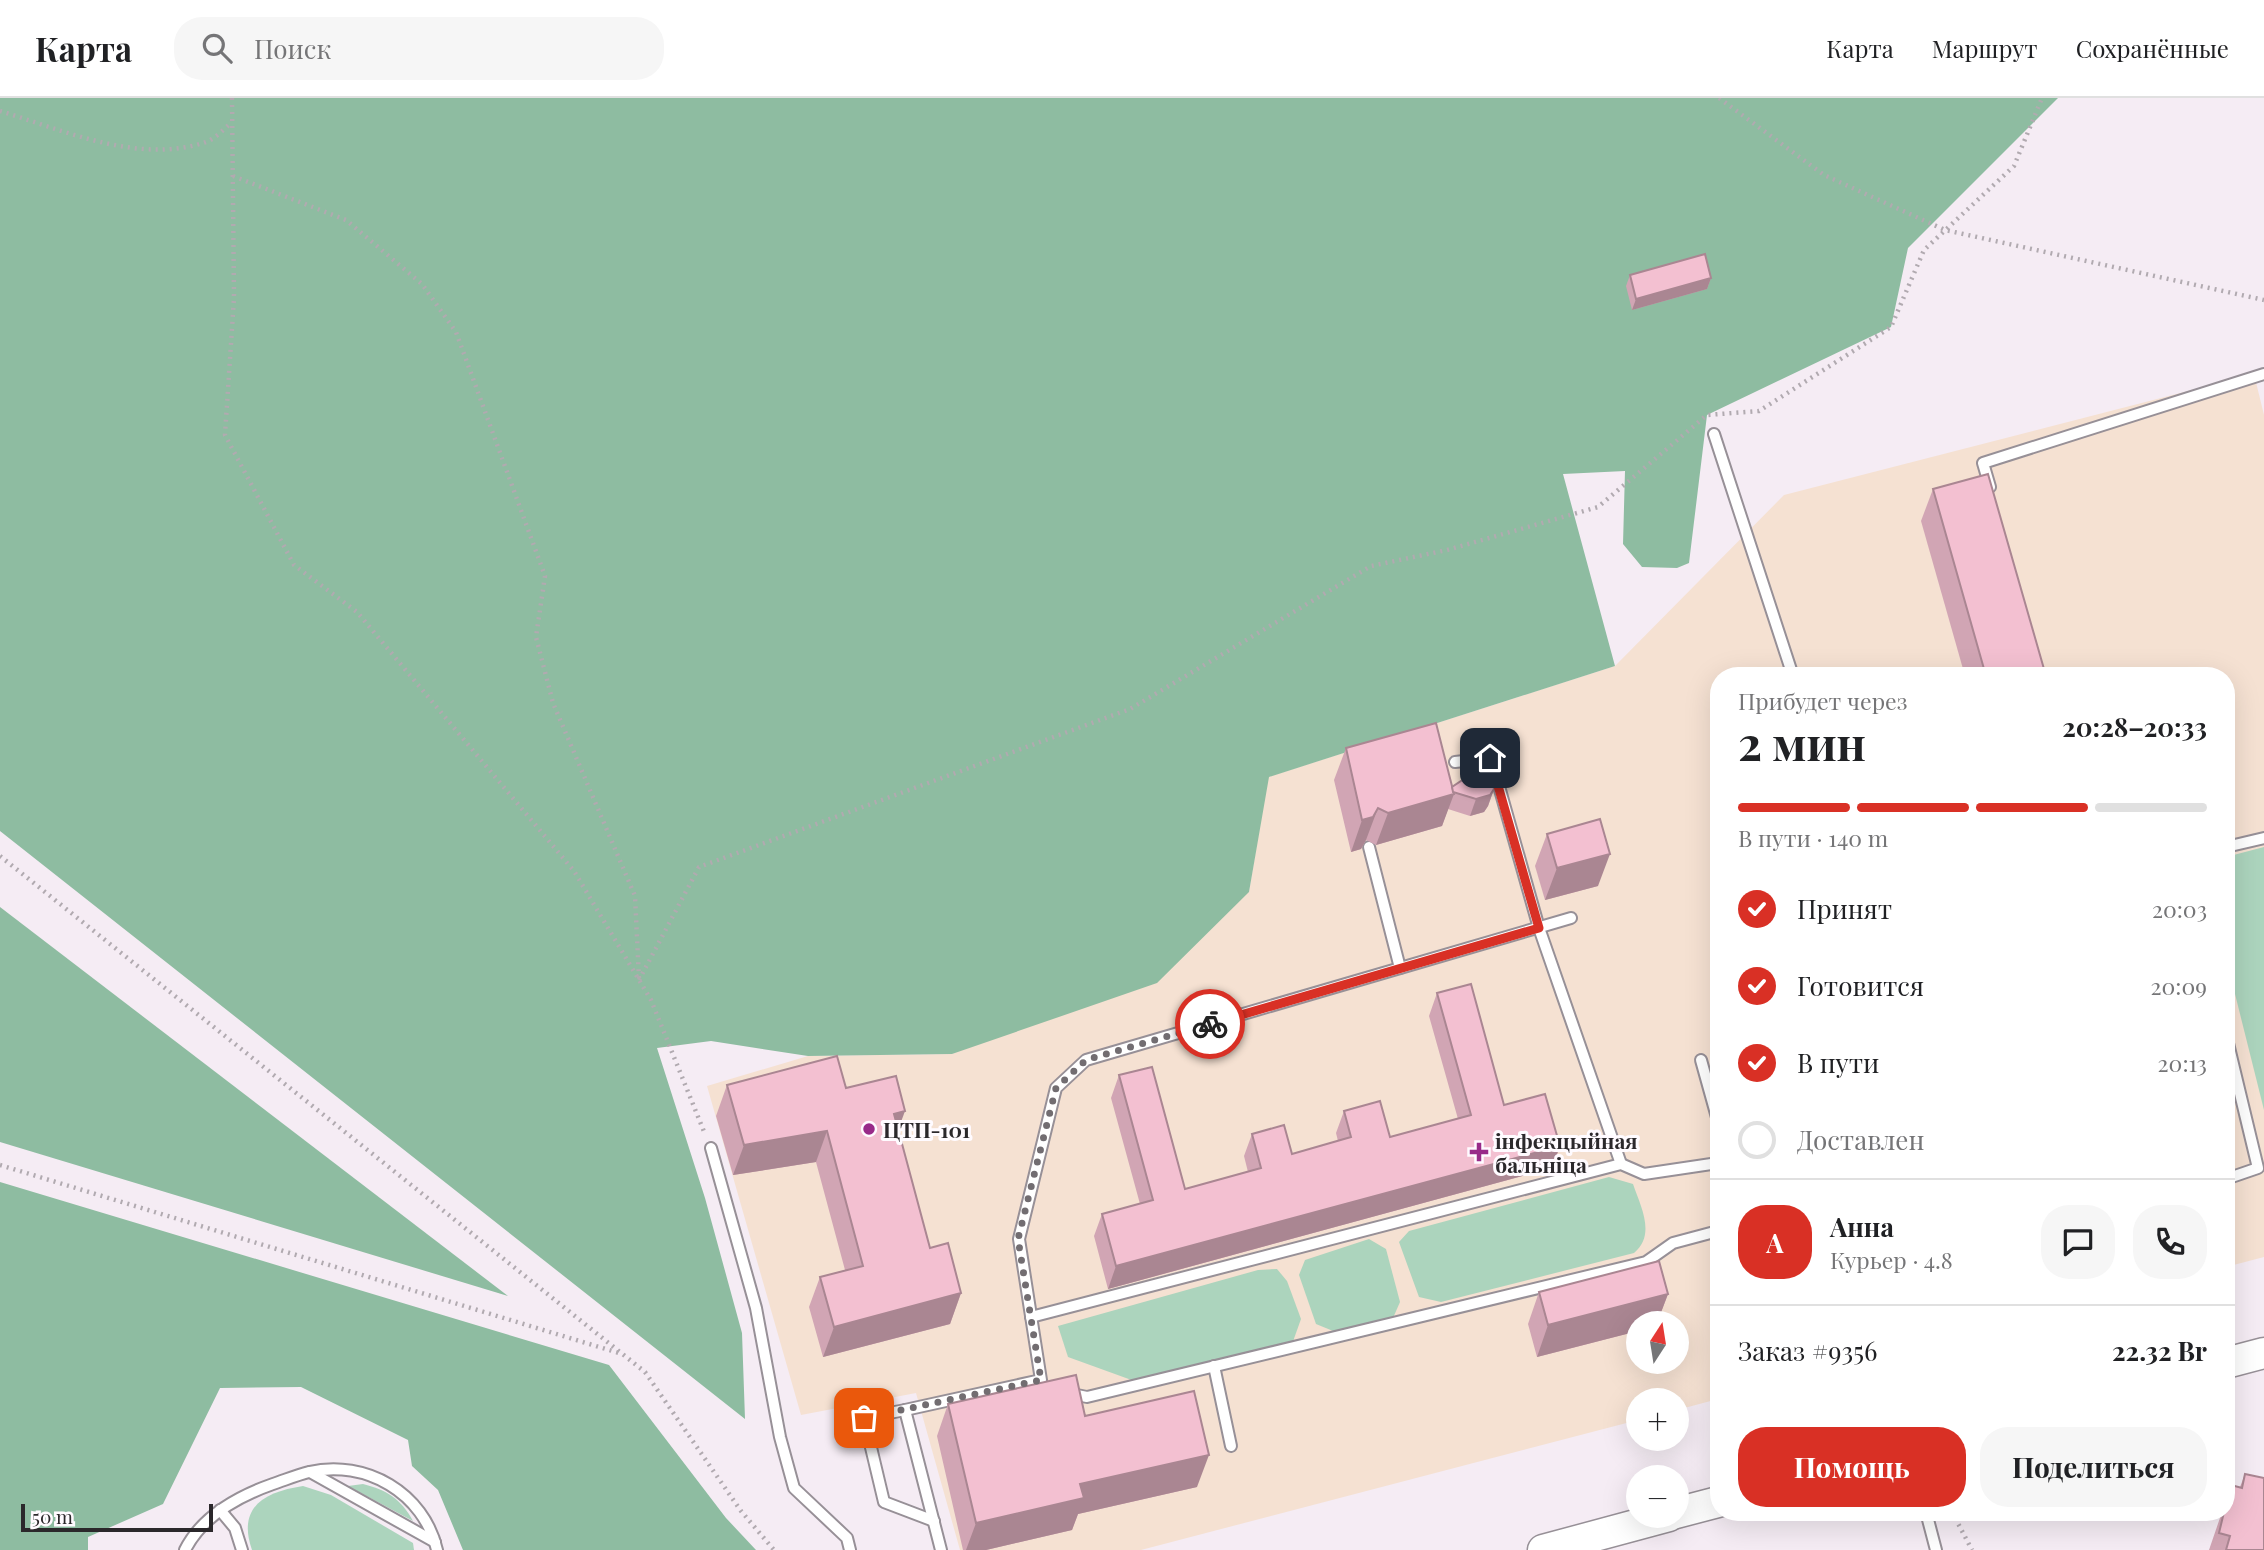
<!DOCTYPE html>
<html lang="ru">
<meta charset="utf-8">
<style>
:root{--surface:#fff;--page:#f6f6f6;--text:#202124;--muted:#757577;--line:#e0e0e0;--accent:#d93025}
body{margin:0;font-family:"Playfair Display",serif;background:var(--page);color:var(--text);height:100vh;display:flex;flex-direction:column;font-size:26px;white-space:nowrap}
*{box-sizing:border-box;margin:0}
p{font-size:23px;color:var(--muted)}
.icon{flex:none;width:38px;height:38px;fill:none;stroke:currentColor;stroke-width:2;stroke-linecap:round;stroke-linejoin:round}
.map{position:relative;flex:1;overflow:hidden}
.panel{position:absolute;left:1710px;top:569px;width:525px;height:854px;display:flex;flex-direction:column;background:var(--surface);border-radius:28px;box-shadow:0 7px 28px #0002}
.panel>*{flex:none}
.needle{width:46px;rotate:12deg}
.tools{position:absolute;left:1626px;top:1213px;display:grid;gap:14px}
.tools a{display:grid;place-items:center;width:63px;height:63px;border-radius:50%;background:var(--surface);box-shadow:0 7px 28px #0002;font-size:35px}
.scale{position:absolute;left:21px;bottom:18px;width:192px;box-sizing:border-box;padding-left:7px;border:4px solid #2b282b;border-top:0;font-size:19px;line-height:24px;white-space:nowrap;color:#2b282b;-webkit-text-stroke:5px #fffbff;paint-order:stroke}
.pin{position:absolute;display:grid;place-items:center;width:60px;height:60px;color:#fff;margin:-30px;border-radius:14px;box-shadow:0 4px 10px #0006}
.courier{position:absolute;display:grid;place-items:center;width:70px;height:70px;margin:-35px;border:5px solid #d93025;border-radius:50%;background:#fff;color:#222;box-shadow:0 2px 9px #0007}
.overview em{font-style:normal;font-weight:700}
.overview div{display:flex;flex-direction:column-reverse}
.overview{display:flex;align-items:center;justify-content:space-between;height:119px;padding:0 28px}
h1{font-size:46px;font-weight:700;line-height:52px}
.bar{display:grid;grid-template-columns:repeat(4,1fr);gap:10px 7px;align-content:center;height:84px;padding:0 28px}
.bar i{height:9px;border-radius:5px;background:var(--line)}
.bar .selected{background:var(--accent)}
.bar p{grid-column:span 4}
.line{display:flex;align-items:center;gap:18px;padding:0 28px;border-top:2px solid var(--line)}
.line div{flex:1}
.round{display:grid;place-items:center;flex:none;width:74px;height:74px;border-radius:28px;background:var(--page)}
ol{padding:0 28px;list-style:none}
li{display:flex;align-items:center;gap:21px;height:77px}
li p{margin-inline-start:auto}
li .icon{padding:7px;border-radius:50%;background:var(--accent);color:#fff;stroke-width:4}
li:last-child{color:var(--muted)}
li i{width:38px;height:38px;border:4px solid var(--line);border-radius:50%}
.cta{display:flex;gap:14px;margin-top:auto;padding:14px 28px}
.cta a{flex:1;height:80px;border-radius:28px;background:var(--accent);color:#fff;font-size:28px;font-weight:700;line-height:80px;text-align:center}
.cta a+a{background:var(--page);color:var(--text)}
header{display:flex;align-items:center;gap:42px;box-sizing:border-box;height:98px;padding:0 35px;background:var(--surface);border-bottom:2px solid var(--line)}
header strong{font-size:33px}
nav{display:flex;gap:38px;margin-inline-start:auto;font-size:24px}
.search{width:490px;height:63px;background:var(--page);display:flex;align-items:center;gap:18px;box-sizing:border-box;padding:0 24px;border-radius:28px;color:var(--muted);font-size:26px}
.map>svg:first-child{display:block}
</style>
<header>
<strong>Карта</strong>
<div class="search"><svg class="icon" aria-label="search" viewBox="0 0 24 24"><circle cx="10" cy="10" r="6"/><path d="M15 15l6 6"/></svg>Поиск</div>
<nav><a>Карта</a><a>Маршрут</a><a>Сохранённые</a></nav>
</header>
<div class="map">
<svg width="2264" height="1452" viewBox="0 0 2264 1452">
<rect width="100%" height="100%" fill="#f5ecf4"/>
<path fill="#f5e1d2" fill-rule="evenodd" d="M 2254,276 L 2264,317 L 2264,1159 L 2226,1169 L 2226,578 L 1718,578 L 1718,1301 L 1677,1312 L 1676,1302 L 1638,1302 L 1638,1322 L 1141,1452 L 960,1452 L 916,1295 L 801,1317 L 707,988 L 808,958 L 952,956 L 1249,794 L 1268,679 L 1615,568 L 1784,397 ZM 1638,1225 L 1676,1225 L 1676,1264 L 1638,1264 Z"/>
<g fill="#acd4bd">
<path d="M 2264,749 L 2264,1012 L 2226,860 L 2226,759 Z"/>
<path d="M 1609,1079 L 1633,1086 C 1641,1109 1656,1137 1634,1155 L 1441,1204 L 1419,1199 L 1399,1144 L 1409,1133 Z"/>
<path d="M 1369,1141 L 1386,1151 L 1400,1204 L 1393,1220 L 1338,1235 L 1316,1226 L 1299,1177 L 1305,1162 Z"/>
<path d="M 1277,1171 L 1287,1183 L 1301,1221 L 1291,1249 L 1137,1284 L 1068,1259 L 1058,1228 L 1258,1172 Z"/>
<path d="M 363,1386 C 387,1392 401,1401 413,1423 L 348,1388 Z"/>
<path d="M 303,1388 L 331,1397 L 413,1445 L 414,1452 L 252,1452 C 237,1409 264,1394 303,1388 Z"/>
</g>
<g fill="#8ebca1">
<path d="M 0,0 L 2058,0 L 1908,150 L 1891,229 L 1707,317 L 1689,465 L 1677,470 L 1642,469 L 1623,446 L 1625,373 L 1563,376 L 1615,568 L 1269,679 L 1249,794 L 1157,885 L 952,956 L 808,958 L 711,943 L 657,950 L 705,1100 L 742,1235 L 745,1321 L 0,733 Z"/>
<path d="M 0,809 L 508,1198 L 0,1044 Z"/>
<path d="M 0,1084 L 609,1267 L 726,1420 L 756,1452 L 463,1452 L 438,1392 L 412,1368 L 408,1342 L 301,1289 L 220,1290 L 163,1406 L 88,1439 L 88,1452 L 0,1452 Z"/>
</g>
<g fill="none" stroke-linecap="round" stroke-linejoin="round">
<g stroke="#979097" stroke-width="14">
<g id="service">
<path d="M 1714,336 L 1793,578"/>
<path d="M 1990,389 L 1983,365 L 2264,276"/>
<path d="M 1455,664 L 1491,660 L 1539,830 L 1621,1066"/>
<path d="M 1369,749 L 1400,870"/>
<path d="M 2226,749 L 2264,740"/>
<path d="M 2226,937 L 2258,1070 L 2226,1081"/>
<path d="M 1701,962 L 1718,1023"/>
<path d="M 711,1050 L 756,1210 L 780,1339 L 794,1390 L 847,1440 L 850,1452"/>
<path d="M 1031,1219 L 1621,1066 L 1644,1076 L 1718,1065"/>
<path d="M 1214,1268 L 1231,1348"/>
<path d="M 1067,1295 L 1087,1299 L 1646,1164 L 1673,1145 L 1718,1133"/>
<path d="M 905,1312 L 864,1320 L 884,1404 L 934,1423"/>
<path d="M 310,1374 L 435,1444"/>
<path d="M 220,1412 L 235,1430 L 242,1452"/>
<path d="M 1926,1414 L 1936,1452"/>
<path d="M 185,1452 C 202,1418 239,1398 273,1386 C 285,1382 297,1377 309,1374 C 366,1361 424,1395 437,1452"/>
<path d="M 941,1452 L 905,1312 L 1041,1282 L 1019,1141 L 1056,990 L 1086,962 L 1571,820"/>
</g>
</g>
<g stroke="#979097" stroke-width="33">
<g id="secondary">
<path d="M 2226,1265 L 2264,1255"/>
<path d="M 1676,1415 L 1718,1404"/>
<path d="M 1543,1452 L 1669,1418"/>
</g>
</g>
<g stroke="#b1aab0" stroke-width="4.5" stroke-dasharray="2 5" stroke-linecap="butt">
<path d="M 232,0 L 234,200 L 225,337 L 294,467 L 357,514 L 574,773 L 651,902 L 705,1036"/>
<path d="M 1719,0 L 1824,77 L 1945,132 L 2264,202"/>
<path d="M 0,13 C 63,32 139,67 206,44 C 215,41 224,31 231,25"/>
<path d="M 233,78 L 346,122 L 422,186 L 456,234 L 545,478 L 536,539 L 553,605 L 635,798 L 639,881"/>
<path d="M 0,758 L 645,1274 L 741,1413 L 774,1452"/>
<path d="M 639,882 L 699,769 L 1130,611 L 1371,468 L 1447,452 L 1598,409 L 1707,317 L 1759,313 L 1891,229 L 1924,152 L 2014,68 L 2042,0"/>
<path d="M 0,1067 L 619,1255"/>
<path d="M 1952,1414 L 1972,1452"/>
</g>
<use href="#service" stroke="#fff" stroke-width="10"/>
<use href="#secondary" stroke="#fff" stroke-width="30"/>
</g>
<g fill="#d1a5b4">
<path d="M 1630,177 L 1711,180 L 1707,191 L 1632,212 L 1626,188 Z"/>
<path d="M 1933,391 L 2046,578 L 1965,578 L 1921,423 Z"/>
<path d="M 1346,650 L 1452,689 L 1494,691 L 1488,708 L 1484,714 L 1470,718 L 1448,711 L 1442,728 L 1376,747 L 1366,742 L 1361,751 L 1351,754 L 1334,682 Z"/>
<path d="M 1547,736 L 1598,788 L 1545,802 L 1535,768 Z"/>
<path d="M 1437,895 L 1504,1007 L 1560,1048 L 1552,1070 L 1108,1191 L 1094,1138 L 1102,1116 L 1140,1106 L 1111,1000 L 1119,977 L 1185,1091 L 1248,1074 L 1244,1058 L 1252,1036 L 1292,1056 L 1338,1043 L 1336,1035 L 1344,1013 L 1390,1039 L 1458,1021 L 1429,918 Z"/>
<path d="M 727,987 L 898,1031 L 930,1150 L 961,1195 L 950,1226 L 823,1259 L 809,1209 L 820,1179 L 845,1172 L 816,1064 L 733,1077 L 716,1018 Z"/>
<path d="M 1539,1194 L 1668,1196 L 1657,1225 L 1638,1225 L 1638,1233 L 1537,1259 L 1528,1226 Z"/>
<path d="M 948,1306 L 1085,1318 L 1197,1389 L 1078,1416 L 1072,1432 L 986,1452 L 963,1452 L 937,1338 Z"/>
<path d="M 2245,1376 L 2264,1452 L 2209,1452 L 2222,1414 L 2226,1414 L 2226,1402 L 2231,1387 L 2240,1389 Z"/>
</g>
<g fill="#aa8692">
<path d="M 1711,180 L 1707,191 L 1632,212 L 1636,201 Z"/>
<path d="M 1494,691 L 1488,708 L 1484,714 L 1470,718 L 1476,701 Z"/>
<path d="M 1454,696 L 1442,728 L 1376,747 L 1388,715 Z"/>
<path d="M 1378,710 L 1366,742 L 1361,751 L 1351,754 L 1362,722 Z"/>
<path d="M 1610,756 L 1598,788 L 1545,802 L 1557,770 Z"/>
<path d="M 905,1013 L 894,1043 L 894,1016 Z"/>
<path d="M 827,1033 L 816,1064 L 733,1077 L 744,1047 Z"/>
<path d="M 1560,1048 L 1552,1070 L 1108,1191 L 1116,1168 Z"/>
<path d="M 961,1195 L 950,1226 L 823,1259 L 834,1229 Z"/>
<path d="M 1668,1196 L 1657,1225 L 1638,1225 L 1638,1233 L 1537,1259 L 1548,1227 Z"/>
<path d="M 1209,1357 L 1197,1389 L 1078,1416 L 1072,1432 L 986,1452 L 966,1452 L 976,1425 L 1080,1386 Z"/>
</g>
<g fill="#f3c0d1" stroke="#aa8692" stroke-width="2">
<path d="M 1705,156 L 1711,180 L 1636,201 L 1630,177 Z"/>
<path d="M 1988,376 L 2046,578 L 1986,578 L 1933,391 Z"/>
<path d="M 1436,625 L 1454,696 L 1388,715 L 1378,710 L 1373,719 L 1362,722 L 1346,650 Z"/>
<path d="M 1488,672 L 1494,691 L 1490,697 L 1476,701 L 1453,694 L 1452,689 L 1470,677 Z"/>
<path d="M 1600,721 L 1610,756 L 1557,770 L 1547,736 Z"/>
<path d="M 1471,886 L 1504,1007 L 1545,996 L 1560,1048 L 1116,1168 L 1102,1116 L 1153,1102 L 1119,977 L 1152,969 L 1185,1091 L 1261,1070 L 1252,1036 L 1284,1027 L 1292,1056 L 1351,1039 L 1344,1013 L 1380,1003 L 1390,1039 L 1471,1017 L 1437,895 Z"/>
<path d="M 837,958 L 846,990 L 896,978 L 905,1013 L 894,1016 L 930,1150 L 948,1145 L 961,1195 L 834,1229 L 820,1179 L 863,1168 L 827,1033 L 744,1047 L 727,987 Z"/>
<path d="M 1659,1163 L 1668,1196 L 1548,1227 L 1539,1194 Z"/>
<path d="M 1076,1277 L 1085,1318 L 1194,1293 L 1209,1357 L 1080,1386 L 1084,1400 L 976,1425 L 948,1306 Z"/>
<path d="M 2245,1376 L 2264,1380 L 2264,1452 L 2226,1452 L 2230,1438 L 2219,1435 L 2224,1414 L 2226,1414 L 2226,1407 L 2231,1387 L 2242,1390 Z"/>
</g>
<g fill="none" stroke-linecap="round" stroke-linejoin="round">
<path stroke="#726d71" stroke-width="7" stroke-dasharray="0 12.6" d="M 864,1320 L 1041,1282 L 1018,1141 L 1056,990 L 1086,962 L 1210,926"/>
<path stroke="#d93025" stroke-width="9" d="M 1210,926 L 1539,830 L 1490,660"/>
</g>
<g fill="#982a89" stroke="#fffbff" stroke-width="2.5">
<circle cx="869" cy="1031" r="7"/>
<path d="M1475.5 1043.5h7v7h7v7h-7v7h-7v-7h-7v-7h7z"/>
</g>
<g text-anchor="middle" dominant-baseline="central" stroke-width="6" stroke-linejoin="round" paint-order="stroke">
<g font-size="21" font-weight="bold" fill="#2b282b" stroke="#fffbff" text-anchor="start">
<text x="883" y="1031">ЦТП-101</text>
<text x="1495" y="1042">інфекцыйная<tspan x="1495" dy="24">бальніца</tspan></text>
</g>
</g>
</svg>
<div class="tools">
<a><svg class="needle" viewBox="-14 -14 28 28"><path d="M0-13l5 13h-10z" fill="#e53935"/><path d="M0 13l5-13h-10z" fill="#757577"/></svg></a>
<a>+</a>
<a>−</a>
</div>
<div class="scale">50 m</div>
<div class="pin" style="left:864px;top:1320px;background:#ea580c"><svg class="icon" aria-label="bag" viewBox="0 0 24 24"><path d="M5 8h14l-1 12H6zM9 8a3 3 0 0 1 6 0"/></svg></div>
<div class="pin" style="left:1490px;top:660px;background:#1f2937"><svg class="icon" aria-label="home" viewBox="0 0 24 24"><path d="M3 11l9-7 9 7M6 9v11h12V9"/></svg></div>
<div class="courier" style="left:1210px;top:926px"><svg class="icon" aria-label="bike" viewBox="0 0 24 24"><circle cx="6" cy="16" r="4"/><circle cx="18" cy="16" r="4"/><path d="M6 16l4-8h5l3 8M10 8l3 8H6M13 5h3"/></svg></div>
<section class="panel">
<div class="overview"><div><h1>2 мин</h1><p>Прибудет через</p></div><em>20:28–20:33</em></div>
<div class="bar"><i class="selected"></i><i class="selected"></i><i class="selected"></i><i></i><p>В пути · 140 m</p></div>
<ol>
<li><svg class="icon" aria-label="check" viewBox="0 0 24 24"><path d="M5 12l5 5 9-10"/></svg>Принят<p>20:03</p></li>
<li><svg class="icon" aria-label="check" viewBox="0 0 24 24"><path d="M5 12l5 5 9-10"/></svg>Готовится<p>20:09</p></li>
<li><svg class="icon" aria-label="check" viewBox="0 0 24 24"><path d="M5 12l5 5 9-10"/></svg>В пути<p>20:13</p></li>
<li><i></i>Доставлен</li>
</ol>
<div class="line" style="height:126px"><b class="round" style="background:var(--accent);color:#fff">А</b><div><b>Анна</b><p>Курьер · 4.8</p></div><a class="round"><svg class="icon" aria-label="chat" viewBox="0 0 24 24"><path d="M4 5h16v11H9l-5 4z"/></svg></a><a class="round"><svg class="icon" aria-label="phone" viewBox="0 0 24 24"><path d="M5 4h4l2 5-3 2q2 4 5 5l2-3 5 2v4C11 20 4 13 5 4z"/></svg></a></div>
<div class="line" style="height:91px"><div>Заказ #9356</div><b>22.32 Br</b></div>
<div class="cta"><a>Помощь</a><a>Поделиться</a></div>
</section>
</div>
